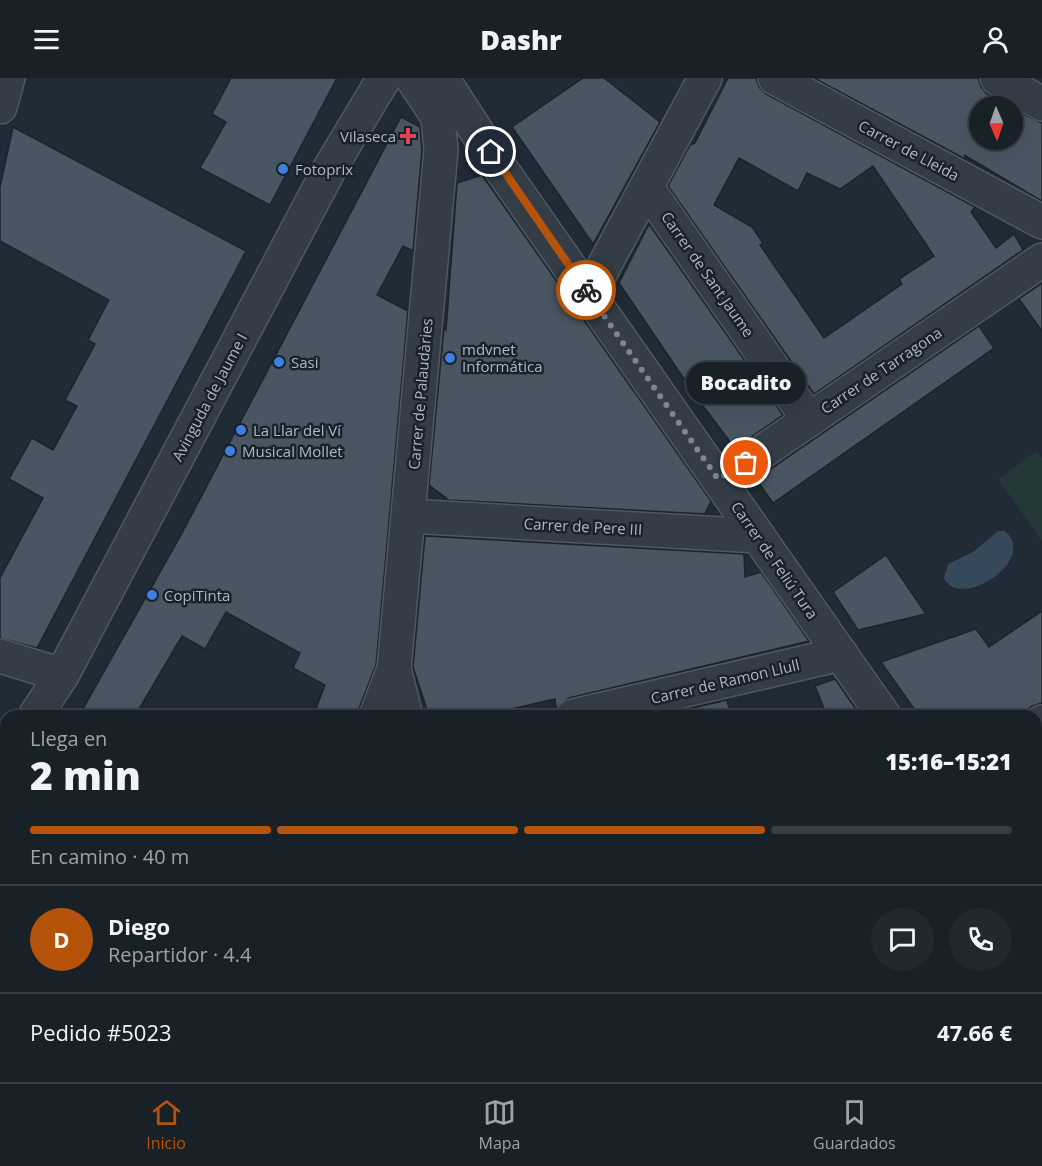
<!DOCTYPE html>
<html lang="es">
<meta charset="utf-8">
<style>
:root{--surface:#182028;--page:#212830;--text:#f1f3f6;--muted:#9fa3a8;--line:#363e45;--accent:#b45309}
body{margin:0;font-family:"Open Sans",sans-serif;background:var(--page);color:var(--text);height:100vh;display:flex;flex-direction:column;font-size:22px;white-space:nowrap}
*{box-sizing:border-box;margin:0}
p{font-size:20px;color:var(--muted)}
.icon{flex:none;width:33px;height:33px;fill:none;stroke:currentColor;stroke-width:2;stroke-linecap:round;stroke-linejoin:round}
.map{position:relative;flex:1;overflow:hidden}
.panel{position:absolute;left:0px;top:632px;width:1042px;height:374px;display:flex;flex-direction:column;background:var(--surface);border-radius:18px 18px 0 0;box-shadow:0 6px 24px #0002,0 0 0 2px var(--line)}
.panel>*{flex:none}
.needle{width:39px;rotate:178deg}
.controls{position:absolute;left:969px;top:18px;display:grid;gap:12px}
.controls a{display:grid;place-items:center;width:54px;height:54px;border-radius:50%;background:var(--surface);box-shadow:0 6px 24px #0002,0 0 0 2px var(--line);font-size:30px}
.pin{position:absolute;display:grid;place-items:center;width:51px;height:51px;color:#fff;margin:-26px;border:3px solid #fff;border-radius:50%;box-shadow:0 2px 6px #0007}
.courier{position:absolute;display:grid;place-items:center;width:60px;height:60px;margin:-30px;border:4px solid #b45309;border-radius:50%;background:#fff;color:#222;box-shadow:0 2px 8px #0007}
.bubble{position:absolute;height:42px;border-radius:21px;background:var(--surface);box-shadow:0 6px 24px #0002,0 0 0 2px var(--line);font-size:20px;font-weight:800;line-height:42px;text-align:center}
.head em{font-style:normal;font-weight:800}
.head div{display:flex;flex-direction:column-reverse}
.head{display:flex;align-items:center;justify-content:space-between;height:102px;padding:0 30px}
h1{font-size:39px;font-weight:800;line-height:45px}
.bar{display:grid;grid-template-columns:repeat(4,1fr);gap:9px 6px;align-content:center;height:72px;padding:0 30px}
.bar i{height:8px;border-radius:4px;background:var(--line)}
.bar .current{background:var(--accent)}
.bar p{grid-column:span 4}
.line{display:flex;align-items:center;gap:15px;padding:0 30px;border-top:2px solid var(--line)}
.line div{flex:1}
.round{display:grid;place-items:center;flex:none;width:63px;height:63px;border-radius:32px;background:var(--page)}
header{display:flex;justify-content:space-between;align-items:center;height:78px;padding:0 30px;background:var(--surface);font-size:27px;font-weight:800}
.tab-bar{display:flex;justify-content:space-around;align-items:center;height:84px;border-top:2px solid var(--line);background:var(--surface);font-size:16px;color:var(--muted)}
.tab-bar a{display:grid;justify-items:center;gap:3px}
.tab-bar .current{color:var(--accent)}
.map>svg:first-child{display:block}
</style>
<header><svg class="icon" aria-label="menu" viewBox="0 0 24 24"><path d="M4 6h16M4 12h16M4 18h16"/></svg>Dashr<svg class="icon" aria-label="person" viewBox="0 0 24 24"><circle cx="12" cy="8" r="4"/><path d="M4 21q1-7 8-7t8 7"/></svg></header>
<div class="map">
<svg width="1042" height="1004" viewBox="0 0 1042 1004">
<rect width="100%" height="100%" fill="#202b35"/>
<path fill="#233837" d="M 1037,373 L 1042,380 L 1042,463 L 998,401 Z"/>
<path fill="#35495b" d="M 998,453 L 1005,453 C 1039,483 959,533 944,500 L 948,486 L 973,474 Z"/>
<g fill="#495661" stroke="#1b242c" stroke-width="1.5" fill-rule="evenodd">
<path d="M 231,0 L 337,0 L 270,127 L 200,90 L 226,44 L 212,36 Z"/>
<path d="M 583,0 L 604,0 L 660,44 L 593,166 L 512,49 Z"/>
<path d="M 728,0 L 756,0 L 759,9 L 766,16 L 975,129 L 971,134 L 996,170 L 1014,156 L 1023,172 L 814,316 L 668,108 L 690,67 L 695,65 ZM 739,80 L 798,113 L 807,95 L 840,111 L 873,88 L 934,178 L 899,201 L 902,206 L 824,260 L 760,167 L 763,165 L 752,149 L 714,127 Z"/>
<path d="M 814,0 L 978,0 L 981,9 L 987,16 L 1009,28 L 980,28 L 980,62 L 1012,62 L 1012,31 L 1042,45 L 1042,123 L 964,77 L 967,82 Z"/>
<path d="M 401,39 L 420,49 L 422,72 L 413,173 L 403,168 L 377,217 L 408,233 L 376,587 L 356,638 L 313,638 L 325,607 L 293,590 L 300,575 L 226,534 L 205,571 L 182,558 L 135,638 L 79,638 L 181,457 Z"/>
<path d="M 13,49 L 246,173 L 37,570 L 0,560 L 0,500 L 43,420 L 9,401 L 32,360 L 53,372 L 77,328 L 65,322 L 95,266 L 88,262 L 109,222 L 0,163 L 0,109 Z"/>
<path d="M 482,97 L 711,423 L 705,436 L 449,422 L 429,407 L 444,250 L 446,252 L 457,105 Z"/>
<path d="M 649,146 L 783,337 L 737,369 L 734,369 L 697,320 L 619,205 Z"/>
<path d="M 1042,205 L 1042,253 L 1019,221 Z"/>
<path d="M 979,248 L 994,270 L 773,425 L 758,404 L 762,397 Z"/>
<path d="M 425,458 L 744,476 L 745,499 L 761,494 L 809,563 L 569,620 L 556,630 L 555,621 L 481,638 L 429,638 L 413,589 Z"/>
<path d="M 886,477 L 926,536 L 858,552 L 833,514 Z"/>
<path d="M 1042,533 L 1042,625 L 1032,628 L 1021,638 L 919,638 L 881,584 L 976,551 L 989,569 Z"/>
<path d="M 835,601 L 858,634 L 861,638 L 827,638 L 815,608 Z"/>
<path d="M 727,622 L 731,638 L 658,638 Z"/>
</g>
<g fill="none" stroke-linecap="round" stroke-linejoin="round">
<g stroke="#4e5861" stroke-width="36">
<g id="minor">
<path d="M 442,0 L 501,91 L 884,638"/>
<path d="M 775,0 L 1042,144"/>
<path d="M 997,0 L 1042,26"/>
<path d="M 0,29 L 8,0"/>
<path d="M 647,110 L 809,342"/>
<path d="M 589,216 L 705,0"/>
<path d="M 718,401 L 746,385 L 1042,182"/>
<path d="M 409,438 L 758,458"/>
<path d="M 0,578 L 62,597"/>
<path d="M 35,638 L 62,597 L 330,90 L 384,0"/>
<path d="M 376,638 L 394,591"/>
<path d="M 406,638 L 394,591 L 441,72 L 438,39 L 412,0"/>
<path d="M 573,638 L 841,576"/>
<path d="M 1036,648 L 1042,644"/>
<path d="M 0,690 L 6,681"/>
<path d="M 1036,856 L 1042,864"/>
<path d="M 521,999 L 523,1004"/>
<path d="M 846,999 L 847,1004"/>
<path d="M 235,1004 L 237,999"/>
</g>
</g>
<use href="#minor" stroke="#343d46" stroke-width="33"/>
</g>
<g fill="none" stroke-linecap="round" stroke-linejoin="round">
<path stroke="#7c8791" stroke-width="6" stroke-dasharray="0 10.8" d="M 586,212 L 718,401 L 746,385"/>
<path stroke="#b45309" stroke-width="8" d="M 491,74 L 586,212"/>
</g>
<path fill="#e0444e" stroke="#19222a" stroke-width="2" d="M405 49h6v6h6v6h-6v6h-6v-6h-6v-6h6z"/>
<g fill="#3f7fe0" stroke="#19222a" stroke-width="2">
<circle cx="283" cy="91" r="6"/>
<circle cx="450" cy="280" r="6"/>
<circle cx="279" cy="284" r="6"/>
<circle cx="241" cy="352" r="6"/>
<circle cx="230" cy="373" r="6"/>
<circle cx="152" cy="517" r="6"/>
</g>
<g text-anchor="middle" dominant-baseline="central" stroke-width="5" stroke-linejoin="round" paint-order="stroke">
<g font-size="15" fill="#aeb8c3" stroke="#19222a" text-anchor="start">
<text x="396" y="58" text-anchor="end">Vilaseca</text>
<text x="295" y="91">Fotoprix</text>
<text x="462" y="271">mdvnet<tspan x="462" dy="17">Informática</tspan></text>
<text x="291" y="284">Sasi</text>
<text x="253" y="352">La Llar del Ví</text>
<text x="242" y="373">Musical Mollet</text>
<text x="164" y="517">CopiTinta</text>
</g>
<g font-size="15" fill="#aeb8c3" stroke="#19222a">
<text transform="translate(909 72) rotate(28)">Carrer de Lleida</text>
<text transform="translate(708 196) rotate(55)">Carrer de Sant Jaume</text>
<text transform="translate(881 292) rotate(-34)">Carrer de Tarragona</text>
<text transform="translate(420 316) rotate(-85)">Carrer de Palaudàries</text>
<text transform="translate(209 319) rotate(-62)">Avinguda de Jaume I</text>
<text transform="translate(583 448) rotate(3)">Carrer de Pere III</text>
<text transform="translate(775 482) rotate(55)">Carrer de Feliú Tura</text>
<text transform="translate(725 603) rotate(-13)">Carrer de Ramon Llull</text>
</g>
</g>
</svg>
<div class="controls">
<a><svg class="needle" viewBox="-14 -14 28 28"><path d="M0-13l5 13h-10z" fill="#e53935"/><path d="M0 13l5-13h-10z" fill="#9fa3a8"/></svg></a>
</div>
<div class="pin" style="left:746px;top:385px;background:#ea580c"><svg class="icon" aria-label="bag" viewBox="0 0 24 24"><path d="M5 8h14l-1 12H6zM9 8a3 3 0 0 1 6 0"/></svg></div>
<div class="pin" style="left:491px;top:74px;background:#1f2937"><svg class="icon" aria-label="home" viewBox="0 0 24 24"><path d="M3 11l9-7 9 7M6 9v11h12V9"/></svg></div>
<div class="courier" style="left:586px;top:212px"><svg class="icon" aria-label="bike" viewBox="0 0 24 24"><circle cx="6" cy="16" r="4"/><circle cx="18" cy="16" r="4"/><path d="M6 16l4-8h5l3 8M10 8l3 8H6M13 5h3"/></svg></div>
<div class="bubble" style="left:686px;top:284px;width:120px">Bocadito</div>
<section class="panel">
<div class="head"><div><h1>2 min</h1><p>Llega en</p></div><em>15:16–15:21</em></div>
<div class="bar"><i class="current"></i><i class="current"></i><i class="current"></i><i></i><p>En camino · 40 m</p></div>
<div class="line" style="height:108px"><b class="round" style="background:var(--accent);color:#fff">D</b><div><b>Diego</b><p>Repartidor · 4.4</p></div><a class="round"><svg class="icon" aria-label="chat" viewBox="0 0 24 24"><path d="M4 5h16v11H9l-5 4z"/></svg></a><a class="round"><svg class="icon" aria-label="phone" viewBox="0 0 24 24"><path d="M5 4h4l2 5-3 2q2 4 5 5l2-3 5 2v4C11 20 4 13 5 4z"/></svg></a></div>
<div class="line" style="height:78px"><div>Pedido #5023</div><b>47.66 €</b></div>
</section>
</div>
<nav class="tab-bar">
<a class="current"><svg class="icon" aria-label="home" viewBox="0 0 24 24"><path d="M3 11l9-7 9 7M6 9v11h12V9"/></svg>Inicio</a>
<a><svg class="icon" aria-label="map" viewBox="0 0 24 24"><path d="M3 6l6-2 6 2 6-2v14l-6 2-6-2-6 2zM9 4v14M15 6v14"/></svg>Mapa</a>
<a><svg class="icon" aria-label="saved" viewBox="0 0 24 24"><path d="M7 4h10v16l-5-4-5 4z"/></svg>Guardados</a>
</nav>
